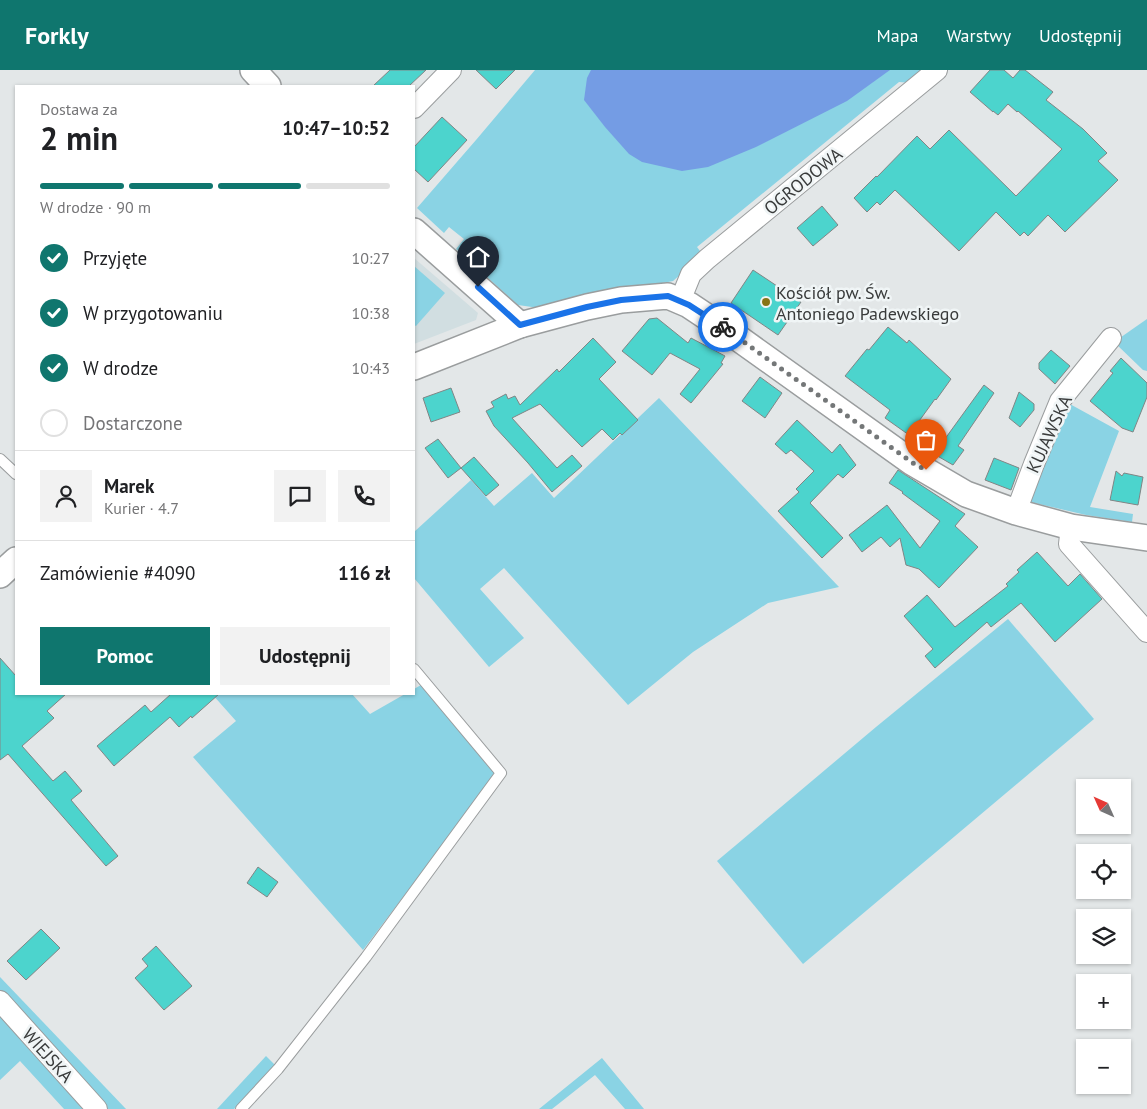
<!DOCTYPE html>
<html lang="pl">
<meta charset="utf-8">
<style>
:root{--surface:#fff;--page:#f2f2f2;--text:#202124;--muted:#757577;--line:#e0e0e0;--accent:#0f766e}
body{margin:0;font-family:"PT Sans",sans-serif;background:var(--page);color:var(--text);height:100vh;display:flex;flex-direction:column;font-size:19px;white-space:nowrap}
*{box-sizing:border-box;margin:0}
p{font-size:16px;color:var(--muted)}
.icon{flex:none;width:28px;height:28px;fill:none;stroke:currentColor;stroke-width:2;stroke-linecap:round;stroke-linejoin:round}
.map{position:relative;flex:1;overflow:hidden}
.details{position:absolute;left:15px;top:15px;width:400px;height:610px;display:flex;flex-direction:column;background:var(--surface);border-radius:0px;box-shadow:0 1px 4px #0004}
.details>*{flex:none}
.needle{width:32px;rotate:315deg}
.buttons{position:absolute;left:1076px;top:709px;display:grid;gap:10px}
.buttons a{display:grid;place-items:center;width:55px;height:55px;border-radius:0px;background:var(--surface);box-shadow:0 1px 4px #0004;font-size:25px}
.pin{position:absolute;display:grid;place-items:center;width:42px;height:42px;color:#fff;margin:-51px -21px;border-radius:50% 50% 50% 0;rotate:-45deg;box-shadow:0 0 5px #0007}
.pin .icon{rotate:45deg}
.courier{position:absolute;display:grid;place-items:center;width:50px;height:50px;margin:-25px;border:4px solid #1a73e8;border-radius:50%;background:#fff;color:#222;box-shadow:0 1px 6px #0007}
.overview em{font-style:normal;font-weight:800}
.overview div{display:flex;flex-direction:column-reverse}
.overview{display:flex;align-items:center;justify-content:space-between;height:85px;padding:0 25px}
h1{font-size:32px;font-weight:800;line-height:38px}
.bar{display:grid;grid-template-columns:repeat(4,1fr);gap:8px 5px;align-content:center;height:60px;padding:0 25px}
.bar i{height:6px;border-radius:4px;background:var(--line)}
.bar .active{background:var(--accent)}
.bar p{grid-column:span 4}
.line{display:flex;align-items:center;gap:12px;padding:0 25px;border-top:1px solid var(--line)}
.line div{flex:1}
.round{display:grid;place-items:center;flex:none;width:52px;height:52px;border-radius:0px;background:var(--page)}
ol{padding:0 25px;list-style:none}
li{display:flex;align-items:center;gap:15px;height:55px}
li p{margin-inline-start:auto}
li .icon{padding:5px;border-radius:50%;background:var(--accent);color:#fff;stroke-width:4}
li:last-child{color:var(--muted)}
li i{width:28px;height:28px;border:2px solid var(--line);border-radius:50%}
.primary-button{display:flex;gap:10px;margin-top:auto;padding:10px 25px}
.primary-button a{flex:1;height:58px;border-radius:0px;background:var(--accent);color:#fff;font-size:20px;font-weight:800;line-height:58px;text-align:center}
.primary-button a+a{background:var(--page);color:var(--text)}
header{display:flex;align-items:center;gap:30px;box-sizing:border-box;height:70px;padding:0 25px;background:var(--accent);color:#fff}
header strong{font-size:24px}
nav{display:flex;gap:28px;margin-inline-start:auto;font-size:18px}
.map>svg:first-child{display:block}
</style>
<header>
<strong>Forkly</strong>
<nav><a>Mapa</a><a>Warstwy</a><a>Udostępnij</a></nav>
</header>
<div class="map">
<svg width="1147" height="1039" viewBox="0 0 1147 1039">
<rect width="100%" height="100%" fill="#e3e7e8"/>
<path fill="#d1dee1" d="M 414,188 L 478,243 L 476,250 L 414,274 Z"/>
<g fill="#8ad3e4">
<path d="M 535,0 L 925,0 L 912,13 L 899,12 L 697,177 L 703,185 L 673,211 L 539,238 L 518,235 L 456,179 L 464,169 L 449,157 L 444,163 L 417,138 L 476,70 Z"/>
<path d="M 414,196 L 445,223 L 416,256 L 414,255 Z"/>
<path d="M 1147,249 L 1147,301 L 1143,300 L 1114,272 Z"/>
<path d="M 659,328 L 839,517 L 768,533 L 693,582 L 628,635 L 504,498 L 480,519 L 524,568 L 489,597 L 414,508 L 414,462 L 471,410 L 494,436 L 532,403 L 554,428 Z"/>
<path d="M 1068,333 L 1119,361 L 1090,437 L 1133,444 L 1132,452 L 1086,445 L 1026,431 Z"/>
<path d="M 1008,549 L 1094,649 L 803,894 L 717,791 L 876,657 Z"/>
<path d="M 421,615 L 496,704 L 363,880 L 193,687 L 236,651 L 212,624 L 352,624 L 370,644 L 405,624 L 414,624 L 414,619 Z"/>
<path d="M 0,907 L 126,1039 L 106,1039 L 0,921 Z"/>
<path d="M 0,944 L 85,1039 L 64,1039 L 20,991 L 0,1010 Z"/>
<path d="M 266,986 L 275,995 L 234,1039 L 217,1039 Z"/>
<path d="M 602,988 L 644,1039 L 625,1039 L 595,1005 L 552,1039 L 539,1039 Z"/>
</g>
<path fill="#749ce4" d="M 591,0 L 890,0 L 847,31 L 756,77 L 708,97 L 682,101 L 642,92 L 629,84 L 605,57 L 584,30 L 587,8 Z"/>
<g fill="#4cd4cd" stroke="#818585">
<path d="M 390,0 L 426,0 L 409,16 L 373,16 Z"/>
<path d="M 476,0 L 515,0 L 496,19 Z"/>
<path d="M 990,0 L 1004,0 L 1013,8 L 1020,0 L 1025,0 L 1053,22 L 1046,30 L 1083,59 L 1107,83 L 1098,91 L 1118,110 L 1065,162 L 1048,145 L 1028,166 L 1024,162 L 1020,166 L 996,142 L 959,181 L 895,120 L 880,135 L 877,132 L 867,142 L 854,128 L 876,106 L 877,107 L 917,66 L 930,79 L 949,60 L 1016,126 L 1062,79 L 1018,41 L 1017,42 L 1008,34 L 998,45 L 993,41 L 993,42 L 970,22 Z"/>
<path d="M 442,47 L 467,70 L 428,112 L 414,99 L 414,77 Z"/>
<path d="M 822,136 L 838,155 L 813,176 L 797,158 Z"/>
<path d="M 753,200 L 801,232 L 778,265 L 731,233 Z"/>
<path d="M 657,248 L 688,273 L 691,268 L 725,286 L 721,293 L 723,294 L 691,333 L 680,324 L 700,299 L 670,283 L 652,305 L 622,281 L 649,249 Z"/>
<path d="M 888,257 L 907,273 L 909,270 L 951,309 L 936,330 L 935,329 L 909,365 L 885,348 L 890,340 L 845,306 L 867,279 L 869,280 Z"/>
<path d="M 593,268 L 616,292 L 599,309 L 638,350 L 622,365 L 620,363 L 613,370 L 602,359 L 582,377 L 540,334 L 512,348 L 557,398 L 572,385 L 582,396 L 552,422 L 528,393 L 494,356 L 486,341 L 494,337 L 491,332 L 506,324 L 508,329 L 515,326 L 520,335 L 557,299 L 559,302 Z"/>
<path d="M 1051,280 L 1070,296 L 1055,314 L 1039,299 L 1039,293 Z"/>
<path d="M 1121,288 L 1147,313 L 1147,327 L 1133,362 L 1122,358 L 1090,331 L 1113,303 L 1110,301 Z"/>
<path d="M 760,307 L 782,323 L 765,348 L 742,331 Z"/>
<path d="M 984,315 L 994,323 L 958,376 L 964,380 L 953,395 L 934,384 Z"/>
<path d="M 451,318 L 460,342 L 431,352 L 423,328 Z"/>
<path d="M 1019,322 L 1034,334 L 1034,340 L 1020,357 L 1009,348 Z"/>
<path d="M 797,350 L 832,383 L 840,374 L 856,395 L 843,408 L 838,404 L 810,433 L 843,468 L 822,488 L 778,441 L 799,422 L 796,419 L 814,401 L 791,380 L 786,384 L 775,374 Z"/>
<path d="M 438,369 L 461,398 L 448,408 L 425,378 Z"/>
<path d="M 474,387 L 499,415 L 486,426 L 461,398 Z"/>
<path d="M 994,388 L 1019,398 L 1011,420 L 985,410 Z"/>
<path d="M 898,400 L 965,444 L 955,456 L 978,477 L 939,518 L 919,499 L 906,495 L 900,468 L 890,477 L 881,467 L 862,482 L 849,465 L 887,435 L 920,478 L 940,451 L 902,423 L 903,422 L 889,413 Z"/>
<path d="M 1116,401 L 1122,406 L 1124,403 L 1143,407 L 1138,435 L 1110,430 Z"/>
<path d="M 1037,482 L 1068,516 L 1080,504 L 1102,529 L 1055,572 L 1021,533 L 991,557 L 987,552 L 935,598 L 925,586 L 933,579 L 904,546 L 927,525 L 955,557 L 1008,516 L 1006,514 L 1019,502 L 1017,500 Z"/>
<path d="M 0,588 L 16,606 L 16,624 L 66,624 L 47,641 L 54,648 L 22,676 L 53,711 L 65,701 L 82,721 L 71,730 L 118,786 L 106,796 L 8,684 L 0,690 Z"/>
<path d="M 171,624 L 219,624 L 192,648 L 191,646 L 179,657 L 170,647 L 114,696 L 97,676 L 145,635 L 151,642 Z"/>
<path d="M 258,797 L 278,812 L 267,827 L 247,813 Z"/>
<path d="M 41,859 L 60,878 L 26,910 L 7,891 Z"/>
<path d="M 156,876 L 192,916 L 164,940 L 135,908 L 148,896 L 142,889 Z"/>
</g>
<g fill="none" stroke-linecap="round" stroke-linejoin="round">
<g stroke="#9a9d9e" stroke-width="12">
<g id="service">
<path d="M 0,389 L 16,404"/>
<path d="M 241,1039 L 278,999 L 366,887 L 501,703 L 414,599"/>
</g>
</g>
<g stroke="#9a9d9e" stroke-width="22">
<g id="minor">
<path d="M 414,38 L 451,0"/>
<path d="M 680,231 L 691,204 L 707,189 L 937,0"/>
<path d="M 1016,442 L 1034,394 L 1060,331 L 1111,268"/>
<path d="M 1071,457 L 1069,474 L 1147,562"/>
<path d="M 0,931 L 97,1039"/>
</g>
</g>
<g stroke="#9a9d9e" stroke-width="28">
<g id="tertiary">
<path d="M 253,0 L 268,16"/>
<path d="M 414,161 L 520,255"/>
<path d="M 414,297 L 520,255 L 587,237 L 621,230 L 668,226 L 689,235 L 731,263 L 913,393 L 966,424 L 1016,442 L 1071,457 L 1147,468"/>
<path d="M 0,505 L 16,490"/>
</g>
</g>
<use href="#service" stroke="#fff" stroke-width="10"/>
<use href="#minor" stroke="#fff" stroke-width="20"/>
<use href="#tertiary" stroke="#fff" stroke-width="25"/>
</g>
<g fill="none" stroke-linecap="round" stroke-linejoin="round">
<path stroke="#747778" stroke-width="5" stroke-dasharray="0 9" d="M 723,257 L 913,393 L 926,400"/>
<path stroke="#1a73e8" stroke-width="6" d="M 478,217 L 520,255 L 587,237 L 621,230 L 668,226 L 689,235 L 723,257"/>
</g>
<circle fill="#887416" stroke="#f0f5f6" stroke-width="2" cx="766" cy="232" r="5"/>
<g text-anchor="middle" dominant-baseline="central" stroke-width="5" stroke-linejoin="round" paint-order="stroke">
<g font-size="18" fill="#393b3b" stroke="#f0f5f6">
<text transform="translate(803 111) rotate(-39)">OGRODOWA</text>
<text transform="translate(1049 364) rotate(-65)">KUJAWSKA</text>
<text transform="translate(48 985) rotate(48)">WIEJSKA</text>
</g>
<g font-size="18" fill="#393b3b" stroke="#f0f5f6" text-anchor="start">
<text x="776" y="222">Kościół pw. Św.<tspan x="776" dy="21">Antoniego Padewskiego</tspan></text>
</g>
</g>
</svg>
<div class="buttons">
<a><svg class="needle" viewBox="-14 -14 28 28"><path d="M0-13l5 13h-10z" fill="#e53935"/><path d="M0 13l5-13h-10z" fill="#757577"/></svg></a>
<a><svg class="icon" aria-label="locate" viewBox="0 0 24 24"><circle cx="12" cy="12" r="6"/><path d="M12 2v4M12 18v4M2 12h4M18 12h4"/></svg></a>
<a><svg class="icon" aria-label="layers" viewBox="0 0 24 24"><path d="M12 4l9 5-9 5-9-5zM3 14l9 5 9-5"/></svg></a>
<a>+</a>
<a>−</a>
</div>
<div class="pin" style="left:926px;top:400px;background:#ea580c"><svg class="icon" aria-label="bag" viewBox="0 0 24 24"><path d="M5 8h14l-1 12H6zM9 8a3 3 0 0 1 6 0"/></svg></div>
<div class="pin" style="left:478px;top:217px;background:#1f2937"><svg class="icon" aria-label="home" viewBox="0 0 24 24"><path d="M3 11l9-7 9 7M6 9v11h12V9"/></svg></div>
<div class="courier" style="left:723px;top:257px"><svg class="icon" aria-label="bike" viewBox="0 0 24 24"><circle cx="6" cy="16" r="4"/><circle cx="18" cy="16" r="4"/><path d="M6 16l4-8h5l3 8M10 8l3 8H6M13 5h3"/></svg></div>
<section class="details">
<div class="overview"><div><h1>2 min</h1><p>Dostawa za</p></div><em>10:47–10:52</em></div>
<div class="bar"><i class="active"></i><i class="active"></i><i class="active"></i><i></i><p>W drodze · 90 m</p></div>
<ol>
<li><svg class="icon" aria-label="check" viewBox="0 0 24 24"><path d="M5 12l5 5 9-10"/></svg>Przyjęte<p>10:27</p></li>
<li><svg class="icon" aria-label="check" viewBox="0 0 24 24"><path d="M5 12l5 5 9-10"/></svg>W przygotowaniu<p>10:38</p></li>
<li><svg class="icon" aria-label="check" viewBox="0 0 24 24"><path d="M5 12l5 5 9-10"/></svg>W drodze<p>10:43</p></li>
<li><i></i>Dostarczone</li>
</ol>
<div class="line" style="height:90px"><a class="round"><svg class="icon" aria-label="person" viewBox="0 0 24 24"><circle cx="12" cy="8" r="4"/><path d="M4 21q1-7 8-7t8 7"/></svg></a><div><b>Marek</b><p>Kurier · 4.7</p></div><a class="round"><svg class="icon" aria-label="chat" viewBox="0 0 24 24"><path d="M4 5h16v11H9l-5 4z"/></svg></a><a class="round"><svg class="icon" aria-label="phone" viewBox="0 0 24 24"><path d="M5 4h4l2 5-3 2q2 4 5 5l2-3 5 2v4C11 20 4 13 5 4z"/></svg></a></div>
<div class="line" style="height:65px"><div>Zamówienie #4090</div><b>116 zł</b></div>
<div class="primary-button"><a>Pomoc</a><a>Udostępnij</a></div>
</section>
</div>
